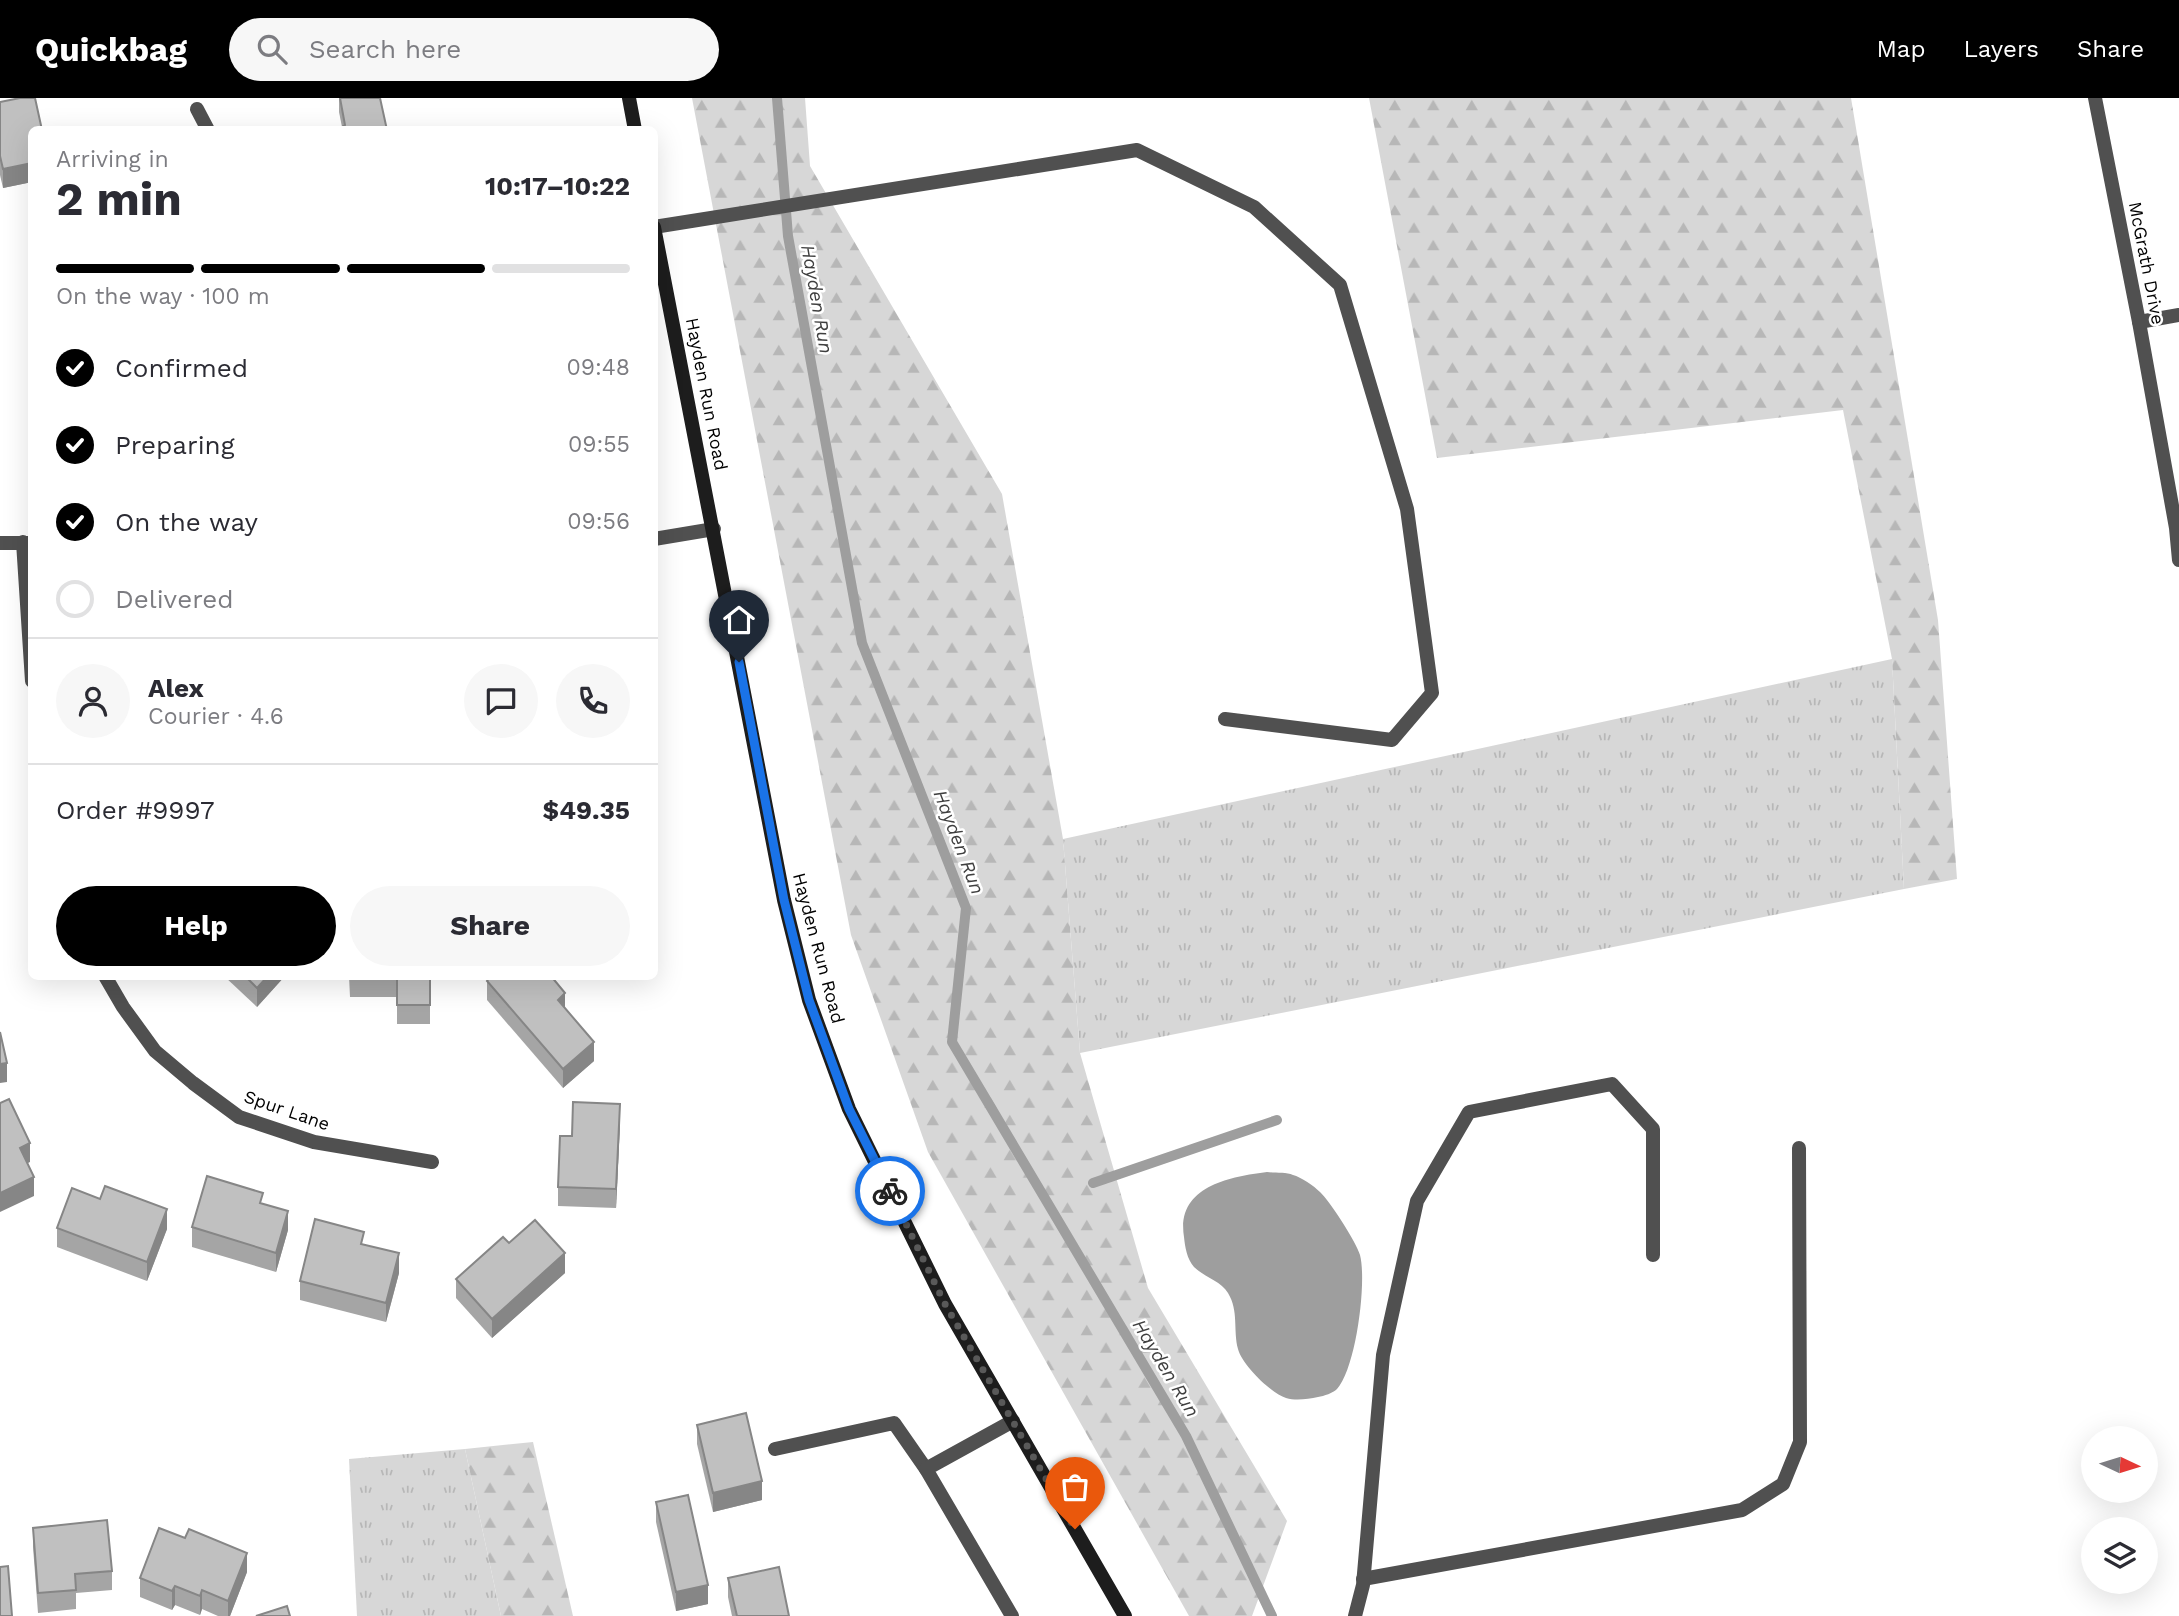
<!DOCTYPE html>
<meta charset="utf-8">
<style>
:root{--surface:#fff;--page:#f7f7f7;--text:#2b2b33;--muted:#7c7c81;--line:#e1e1e2;--accent:#000}
body{margin:0;font-family:"Work Sans",sans-serif;background:var(--page);color:var(--text);height:100vh;display:flex;flex-direction:column;font-size:26px;white-space:nowrap}
*{box-sizing:border-box;margin:0}
p{font-size:23px;color:var(--muted)}
.icon{flex:none;width:38px;height:38px;fill:none;stroke:currentColor;stroke-width:2;stroke-linecap:round;stroke-linejoin:round}
.map{position:relative;flex:1;overflow:hidden}
.details{position:absolute;left:28px;top:28px;width:630px;height:854px;display:flex;flex-direction:column;background:var(--surface);border-radius:10px;box-shadow:0 7px 28px #0002}
.details>*{flex:none}
.needle{width:46px;rotate:94deg}
.buttons{position:absolute;left:2081px;top:1328px;display:grid;gap:14px}
.buttons a{display:grid;place-items:center;width:77px;height:77px;border-radius:50%;background:var(--surface);box-shadow:0 7px 28px #0002;font-size:35px}
.pin{position:absolute;display:grid;place-items:center;width:60px;height:60px;color:#fff;margin:-72px -30px;border-radius:50% 50% 50% 0;rotate:-45deg;box-shadow:0 0 7px #0007}
.pin .icon{rotate:45deg}
.courier{position:absolute;display:grid;place-items:center;width:70px;height:70px;margin:-35px;border:5px solid #1a73e8;border-radius:50%;background:#fff;color:#222;box-shadow:0 2px 9px #0007}
.summary em{font-style:normal;font-weight:700}
.summary div{display:flex;flex-direction:column-reverse}
.summary{display:flex;align-items:center;justify-content:space-between;height:119px;padding:0 28px}
h1{font-size:46px;font-weight:700;line-height:52px}
.bar{display:grid;grid-template-columns:repeat(4,1fr);gap:10px 7px;align-content:center;height:84px;padding:0 28px}
.bar i{height:9px;border-radius:5px;background:var(--line)}
.bar .selected{background:var(--accent)}
.bar p{grid-column:span 4}
.line{display:flex;align-items:center;gap:18px;padding:0 28px;border-top:2px solid var(--line)}
.line div{flex:1}
.round{display:grid;place-items:center;flex:none;width:74px;height:74px;border-radius:37px;background:var(--page)}
ol{padding:0 28px;list-style:none}
li{display:flex;align-items:center;gap:21px;height:77px}
li p{margin-inline-start:auto}
li .icon{padding:7px;border-radius:50%;background:var(--accent);color:#fff;stroke-width:4}
li:last-child{color:var(--muted)}
li i{width:38px;height:38px;border:4px solid var(--line);border-radius:50%}
.action{display:flex;gap:14px;margin-top:auto;padding:14px 28px}
.action a{flex:1;height:80px;border-radius:42px;background:var(--accent);color:#fff;font-size:28px;font-weight:700;line-height:80px;text-align:center}
.action a+a{background:var(--page);color:var(--text)}
header{display:flex;align-items:center;gap:42px;box-sizing:border-box;height:98px;padding:0 35px;background:var(--accent);color:#fff}
header strong{font-size:33px}
nav{display:flex;gap:38px;margin-inline-start:auto;font-size:24px}
.search{width:490px;height:63px;background:var(--page);display:flex;align-items:center;gap:18px;box-sizing:border-box;padding:0 24px;border-radius:38px;color:var(--muted);font-size:26px}
.map>svg:first-child{display:block}
</style>
<header>
<strong>Quickbag</strong>
<div class="search"><svg class="icon" aria-label="search" viewBox="0 0 24 24"><circle cx="10" cy="10" r="6"/><path d="M15 15l6 6"/></svg>Search here</div>
<nav><a>Map</a><a>Layers</a><a>Share</a></nav>
</header>
<div class="map">
<svg width="2179" height="1518" viewBox="0 0 2179 1518">
<defs>
<pattern id="grass-tufts" width="24" height="20" patternUnits="userSpaceOnUse" patternTransform="scale(1.75)"><rect width="24" height="20" fill="#d7d7d7"/><path d="M3 7l-1-3M5 7V3M7 7l1-3M15 17l-1-3M17 17v-4M19 17l1-3" fill="none" stroke="#b7b7b7"/></pattern>
<pattern id="forest-firs" width="22" height="20" patternUnits="userSpaceOnUse" patternTransform="scale(1.75)"><rect width="22" height="20" fill="#d7d7d7"/><path d="M5 1l3.5 6h-7zM16 11l3.5 6h-7z" fill="#b7b7b7"/></pattern>
</defs>
<rect width="100%" height="100%" fill="#fff"/>
<g fill="url(#grass-tufts)">
<path d="M 1892,561 L 1904,791 L 1080,955 L 1063,741 Z"/>
<path d="M 465,1351 L 501,1518 L 357,1518 L 349,1361 Z"/>
</g>
<g fill="url(#forest-firs)">
<path d="M 692,0 L 805,0 L 810,68 L 1002,396 L 1063,741 L 1080,955 L 1148,1190 L 1287,1423 L 1252,1518 L 1189,1518 L 928,1054 L 851,837 Z"/>
<path d="M 1369,0 L 1851,0 L 1938,522 L 1957,781 L 1904,791 L 1892,561 L 1843,312 L 1437,360 Z"/>
<path d="M 533,1344 L 573,1518 L 501,1518 L 465,1351 Z"/>
</g>
<path fill="#9e9e9e" d="M 1267,1074 C 1275,1075 1286,1074 1293,1077 C 1301,1079 1314,1088 1320,1094 C 1329,1102 1357,1145 1360,1157 C 1367,1184 1356,1270 1337,1291 C 1333,1295 1324,1298 1318,1299 C 1308,1301 1296,1303 1286,1300 C 1271,1295 1242,1267 1238,1251 C 1233,1232 1239,1213 1228,1195 C 1221,1183 1204,1179 1194,1169 C 1187,1161 1185,1149 1184,1139 C 1176,1089 1228,1079 1267,1074 Z"/>
<g fill="none" stroke-linecap="round" stroke-linejoin="round">
<g stroke="#9e9e9e" stroke-width="10">
<path d="M 777,0 L 788,138 L 862,545 L 966,810 L 952,944 L 1186,1338 L 1272,1518"/>
<path d="M 1093,1085 L 1277,1022"/>
</g>
<g stroke="#505050" stroke-width="14">
<path d="M 654,129 L 1137,52 L 1254,109 L 1340,187 L 1407,411 L 1432,595 L 1392,642 L 1225,621"/>
<path d="M 775,1351 L 894,1325 L 926,1371"/>
<path d="M 1363,1481 L 1742,1412 L 1783,1386 L 1800,1344 L 1799,1050"/>
<path d="M 1012,1518 L 926,1371 L 1013,1323"/>
<path d="M 1355,1518 L 1363,1487 L 1383,1257 L 1417,1103 L 1469,1014 L 1612,986 L 1653,1031 L 1653,1157"/>
</g>
<g stroke="#505050" stroke-width="14">
<path d="M 2095,0 L 2139,224 L 2176,430 L 2179,462"/>
<path d="M 197,11 L 208,32"/>
<path d="M 2139,224 L 2179,217"/>
<path d="M 654,441 L 714,431"/>
<path d="M 23,444 L 32,583"/>
<path d="M 0,445 L 30,445"/>
<path d="M 105,878 L 123,909 L 155,953 L 193,985 L 239,1019 L 314,1044 L 432,1064"/>
</g>
<g stroke="#1d1d1d" stroke-width="14">
<path d="M 629,0 L 635,32"/>
<path d="M 654,129 L 784,802 L 809,902 L 849,1011 L 945,1206 L 1125,1518"/>
</g>
</g>
<g fill="#a5a5a5">
<path d="M 339,0 L 380,0 L 342,29 L 339,14 Z"/>
<path d="M 0,4 L 32,32 L 32,84 L 3,90 L 0,77 Z"/>
<path d="M 224,878 L 285,878 L 257,909 Z"/>
<path d="M 349,878 L 430,878 L 430,926 L 397,926 L 397,899 L 350,899 Z"/>
<path d="M 487,883 L 565,911 L 594,963 L 563,990 L 487,902 Z"/>
<path d="M 620,1025 L 616,1110 L 558,1108 L 558,1089 Z"/>
<path d="M 100,1101 L 167,1131 L 147,1183 L 57,1149 L 57,1130 Z"/>
<path d="M 263,1106 L 288,1132 L 276,1174 L 192,1149 L 192,1129 Z"/>
<path d="M 509,1145 L 565,1175 L 492,1240 L 456,1200 L 456,1181 Z"/>
<path d="M 364,1147 L 399,1175 L 386,1224 L 300,1202 L 300,1183 Z"/>
<path d="M 697,1327 L 762,1402 L 713,1414 L 697,1346 Z"/>
<path d="M 656,1404 L 708,1506 L 676,1513 L 656,1424 Z"/>
<path d="M 33,1430 L 112,1473 L 112,1492 L 76,1495 L 76,1511 L 38,1515 L 33,1449 Z"/>
<path d="M 247,1474 L 230,1518 L 218,1518 L 202,1511 L 200,1517 L 175,1507 L 172,1512 L 140,1499 L 140,1480 Z"/>
<path d="M 728,1480 L 789,1518 L 732,1518 L 728,1499 Z"/>
</g>
<g fill="#868686">
<path d="M 32,65 L 32,84 L 3,90 L 3,71 Z"/>
<path d="M 268,878 L 285,878 L 257,909 L 257,890 Z"/>
<path d="M 565,895 L 565,915 L 558,902 Z"/>
<path d="M 594,944 L 594,963 L 563,990 L 563,971 Z"/>
<path d="M 7,965 L 7,984 L 0,985 L 0,966 Z"/>
<path d="M 620,1006 L 620,1025 L 616,1110 L 616,1091 Z"/>
<path d="M 30,1045 L 30,1064 L 20,1069 L 20,1050 Z"/>
<path d="M 34,1079 L 34,1098 L 0,1114 L 0,1095 Z"/>
<path d="M 167,1111 L 167,1131 L 147,1183 L 147,1164 Z"/>
<path d="M 288,1113 L 288,1132 L 276,1174 L 276,1155 Z"/>
<path d="M 399,1155 L 399,1175 L 386,1224 L 386,1205 Z"/>
<path d="M 565,1155 L 565,1175 L 492,1240 L 492,1221 Z"/>
<path d="M 762,1383 L 762,1402 L 713,1414 L 713,1395 Z"/>
<path d="M 247,1455 L 247,1474 L 230,1518 L 228,1518 L 228,1503 Z"/>
<path d="M 708,1487 L 708,1506 L 676,1513 L 676,1494 Z"/>
<path d="M 175,1488 L 175,1507 L 172,1512 L 172,1493 Z"/>
<path d="M 202,1492 L 202,1511 L 200,1517 L 200,1498 Z"/>
</g>
<g fill="#c0c0c0" stroke="#868686" stroke-width="2">
<path d="M 20,0 L 35,0 L 42,32 L 32,32 L 32,65 L 3,71 L 0,58 L 0,4 Z"/>
<path d="M 340,0 L 380,0 L 387,32 L 337,32 L 345,27 Z"/>
<path d="M 245,878 L 268,878 L 257,890 Z"/>
<path d="M 350,878 L 430,878 L 430,907 L 397,907 L 397,880 L 350,880 Z"/>
<path d="M 491,878 L 551,878 L 565,895 L 558,902 L 594,944 L 563,971 L 487,883 Z"/>
<path d="M 0,934 L 7,965 L 0,966 Z"/>
<path d="M 9,1001 L 30,1045 L 20,1050 L 34,1079 L 0,1095 L 0,1005 Z"/>
<path d="M 573,1004 L 620,1006 L 616,1091 L 558,1089 L 560,1038 L 572,1038 Z"/>
<path d="M 207,1078 L 263,1095 L 260,1105 L 288,1113 L 276,1155 L 192,1129 Z"/>
<path d="M 105,1088 L 167,1111 L 147,1164 L 57,1130 L 72,1090 L 100,1101 Z"/>
<path d="M 315,1121 L 364,1134 L 361,1146 L 399,1155 L 386,1205 L 300,1183 Z"/>
<path d="M 535,1122 L 565,1155 L 492,1221 L 456,1181 L 503,1139 L 509,1145 Z"/>
<path d="M 746,1315 L 762,1383 L 713,1395 L 697,1327 Z"/>
<path d="M 688,1397 L 708,1487 L 676,1494 L 656,1404 Z"/>
<path d="M 107,1422 L 112,1473 L 75,1476 L 76,1492 L 38,1495 L 33,1430 Z"/>
<path d="M 159,1430 L 185,1440 L 189,1431 L 247,1455 L 228,1503 L 202,1492 L 200,1498 L 175,1488 L 172,1493 L 140,1480 Z"/>
<path d="M 8,1468 L 12,1518 L 0,1518 L 0,1469 Z"/>
<path d="M 779,1469 L 789,1518 L 737,1518 L 728,1480 Z"/>
<path d="M 287,1508 L 290,1518 L 256,1518 Z"/>
</g>
<g fill="none" stroke-linecap="round" stroke-linejoin="round">
<path stroke="#595959" stroke-width="7" stroke-dasharray="0 12.6" d="M 890,1093 L 945,1206 L 1075,1431"/>
<path stroke="#1a73e8" stroke-width="9" d="M 739,564 L 784,802 L 809,902 L 849,1011 L 890,1093"/>
</g>
<g text-anchor="middle" dominant-baseline="central" stroke-width="5" stroke-linejoin="round" paint-order="stroke">
<g font-size="18" fill="#000" stroke="#fff">
<text transform="translate(2147 165) rotate(79)">McGrath Drive</text>
<text transform="translate(707 296) rotate(79)">Hayden Run Road</text>
<text transform="translate(819 850) rotate(75)">Hayden Run Road</text>
<text transform="translate(287 1012) rotate(19)">Spur Lane</text>
</g>
<g font-size="19" font-style="italic" fill="#3f3f3f" stroke="#fff">
<text transform="translate(817 201) rotate(80)">Hayden Run</text>
<text transform="translate(959 744) rotate(69)">Hayden Run</text>
<text transform="translate(1166 1270) rotate(59)">Hayden Run</text>
</g>
</g>
</svg>
<div class="buttons">
<a><svg class="needle" viewBox="-14 -14 28 28"><path d="M0-13l5 13h-10z" fill="#e53935"/><path d="M0 13l5-13h-10z" fill="#7c7c81"/></svg></a>
<a><svg class="icon" aria-label="layers" viewBox="0 0 24 24"><path d="M12 4l9 5-9 5-9-5zM3 14l9 5 9-5"/></svg></a>
</div>
<div class="pin" style="left:1075px;top:1431px;background:#ea580c"><svg class="icon" aria-label="bag" viewBox="0 0 24 24"><path d="M5 8h14l-1 12H6zM9 8a3 3 0 0 1 6 0"/></svg></div>
<div class="pin" style="left:739px;top:564px;background:#1f2937"><svg class="icon" aria-label="home" viewBox="0 0 24 24"><path d="M3 11l9-7 9 7M6 9v11h12V9"/></svg></div>
<div class="courier" style="left:890px;top:1093px"><svg class="icon" aria-label="bike" viewBox="0 0 24 24"><circle cx="6" cy="16" r="4"/><circle cx="18" cy="16" r="4"/><path d="M6 16l4-8h5l3 8M10 8l3 8H6M13 5h3"/></svg></div>
<section class="details">
<div class="summary"><div><h1>2 min</h1><p>Arriving in</p></div><em>10:17–10:22</em></div>
<div class="bar"><i class="selected"></i><i class="selected"></i><i class="selected"></i><i></i><p>On the way · 100 m</p></div>
<ol>
<li><svg class="icon" aria-label="check" viewBox="0 0 24 24"><path d="M5 12l5 5 9-10"/></svg>Confirmed<p>09:48</p></li>
<li><svg class="icon" aria-label="check" viewBox="0 0 24 24"><path d="M5 12l5 5 9-10"/></svg>Preparing<p>09:55</p></li>
<li><svg class="icon" aria-label="check" viewBox="0 0 24 24"><path d="M5 12l5 5 9-10"/></svg>On the way<p>09:56</p></li>
<li><i></i>Delivered</li>
</ol>
<div class="line" style="height:126px"><a class="round"><svg class="icon" aria-label="person" viewBox="0 0 24 24"><circle cx="12" cy="8" r="4"/><path d="M4 21q1-7 8-7t8 7"/></svg></a><div><b>Alex</b><p>Courier · 4.6</p></div><a class="round"><svg class="icon" aria-label="chat" viewBox="0 0 24 24"><path d="M4 5h16v11H9l-5 4z"/></svg></a><a class="round"><svg class="icon" aria-label="phone" viewBox="0 0 24 24"><path d="M5 4h4l2 5-3 2q2 4 5 5l2-3 5 2v4C11 20 4 13 5 4z"/></svg></a></div>
<div class="line" style="height:91px"><div>Order #9997</div><b>$49.35</b></div>
<div class="action"><a>Help</a><a>Share</a></div>
</section>
</div>
